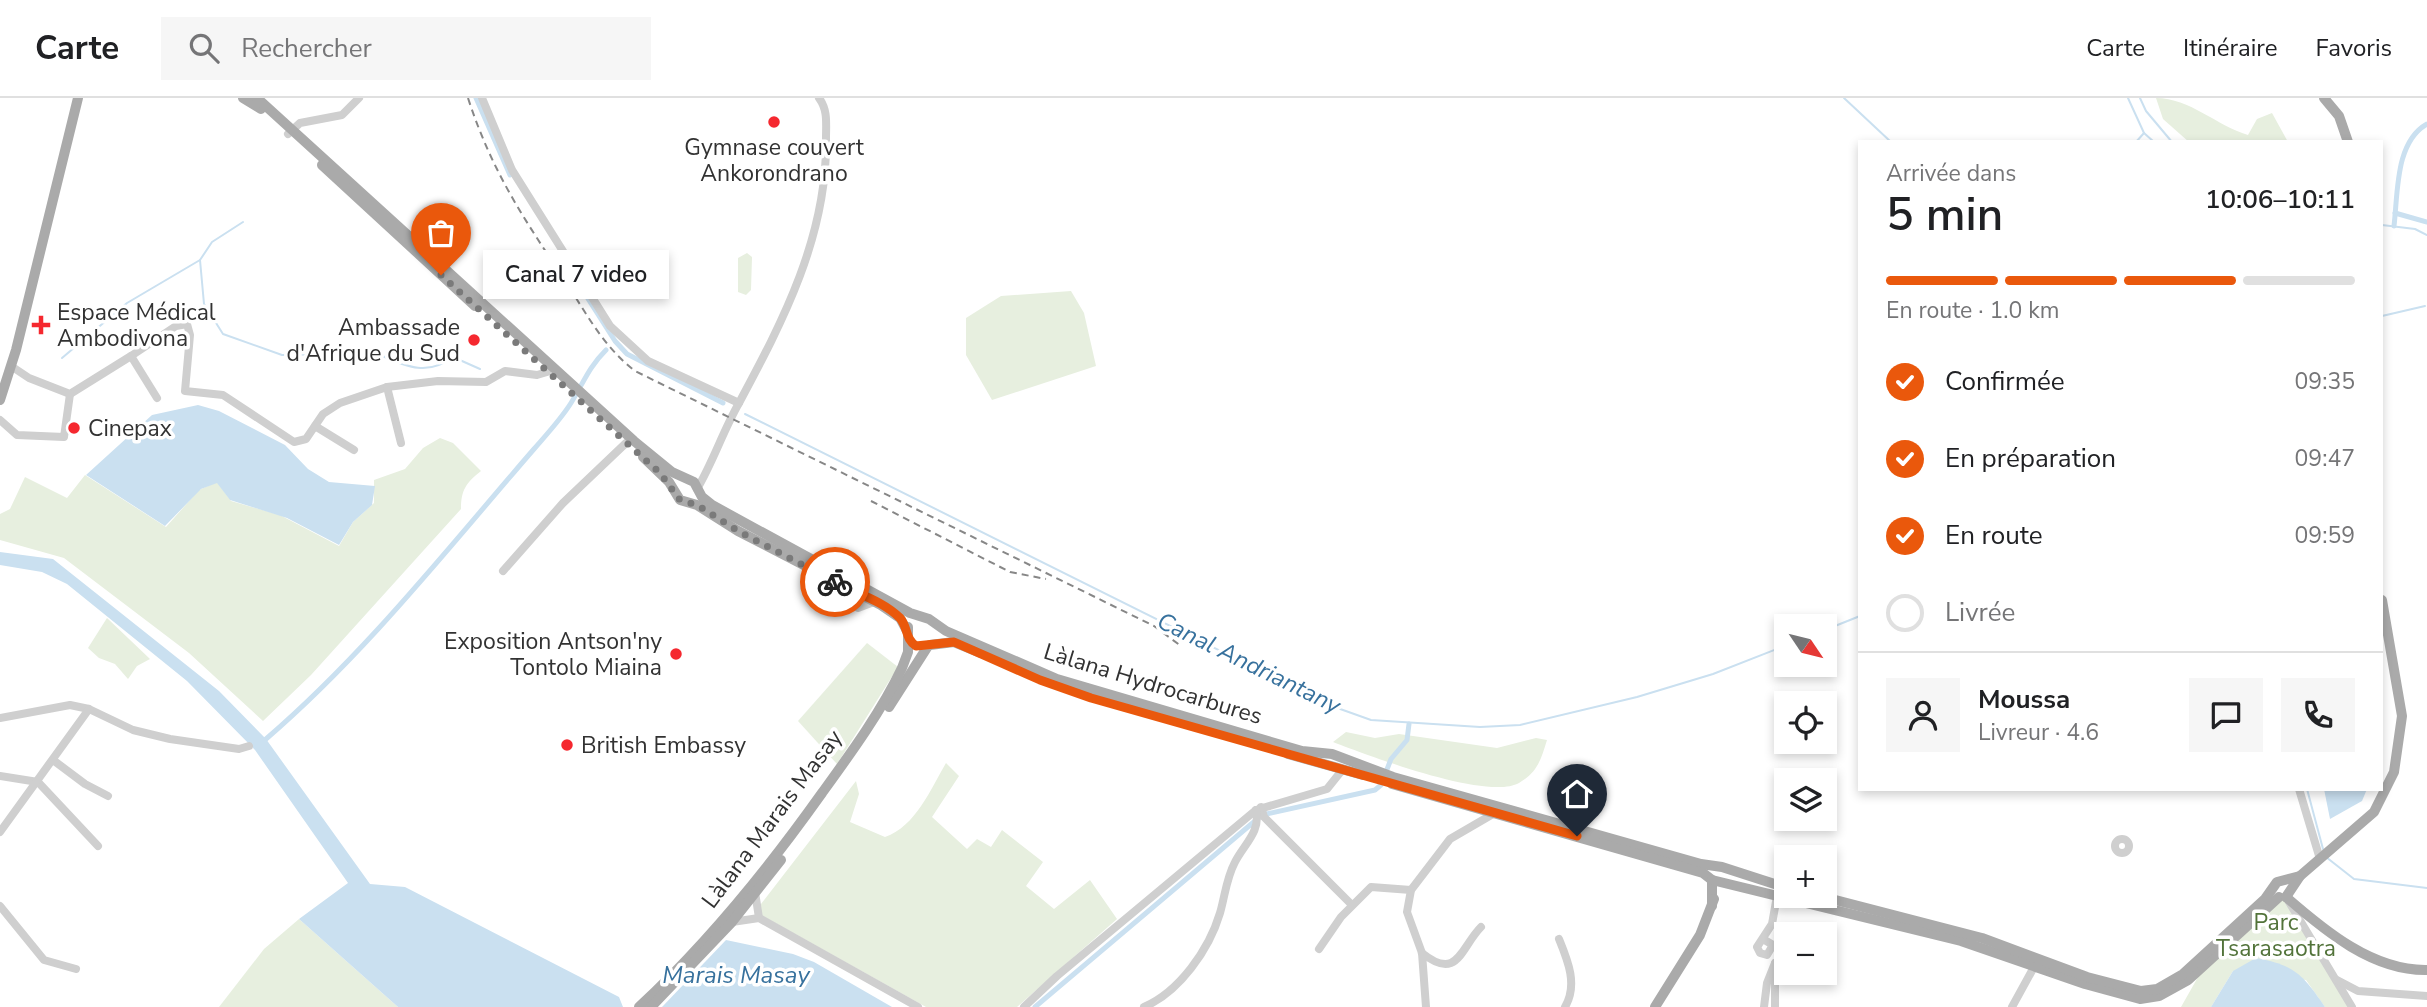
<!DOCTYPE html>
<html lang="fr">
<meta charset="utf-8">
<style>
:root{--surface:#fff;--page:#f6f6f6;--text:#202124;--muted:#757577;--line:#e0e0e0;--accent:#ea580c}
body{margin:0;font-family:"Nunito Sans",sans-serif;background:var(--page);color:var(--text);height:100vh;display:flex;flex-direction:column;font-size:26px;white-space:nowrap}
*{box-sizing:border-box;margin:0}
p{font-size:23px;color:var(--muted)}
.icon{flex:none;width:38px;height:38px;fill:none;stroke:currentColor;stroke-width:2;stroke-linecap:round;stroke-linejoin:round}
.map{position:relative;flex:1;overflow:hidden}
.panel{position:absolute;left:1858px;top:42px;width:525px;height:651px;display:flex;flex-direction:column;background:var(--surface);border-radius:0px;box-shadow:0 4px 10px #0003}
.panel>*{flex:none}
.needle{width:46px;rotate:125deg}
.fabs{position:absolute;left:1774px;top:516px;display:grid;gap:14px}
.fabs a{display:grid;place-items:center;width:63px;height:63px;border-radius:0px;background:var(--surface);box-shadow:0 4px 10px #0003;font-size:35px}
.pin{position:absolute;display:grid;place-items:center;width:60px;height:60px;color:#fff;margin:-72px -30px;border-radius:50% 50% 50% 0;rotate:-45deg;box-shadow:0 0 7px #0007}
.pin .icon{rotate:45deg}
.courier{position:absolute;display:grid;place-items:center;width:70px;height:70px;margin:-35px;border:5px solid #ea580c;border-radius:50%;background:#fff;color:#222;box-shadow:0 2px 9px #0007}
.bubble{position:absolute;height:49px;border-radius:0px;background:var(--surface);box-shadow:0 4px 10px #0003;font-size:23px;font-weight:600;line-height:49px;text-align:center}
.overview em{font-style:normal;font-weight:600}
.overview div{display:flex;flex-direction:column-reverse}
.overview{display:flex;align-items:center;justify-content:space-between;height:119px;padding:0 28px}
h1{font-size:46px;font-weight:600;line-height:52px}
.bar{display:grid;grid-template-columns:repeat(4,1fr);gap:10px 7px;align-content:center;height:84px;padding:0 28px}
.bar i{height:9px;border-radius:5px;background:var(--line)}
.bar .selected{background:var(--accent)}
.bar p{grid-column:span 4}
.line{display:flex;align-items:center;gap:18px;padding:0 28px;border-top:2px solid var(--line)}
.line div{flex:1}
.round{display:grid;place-items:center;flex:none;width:74px;height:74px;border-radius:0px;background:var(--page)}
ol{padding:0 28px;list-style:none}
li{display:flex;align-items:center;gap:21px;height:77px}
li p{margin-inline-start:auto}
li .icon{padding:7px;border-radius:50%;background:var(--accent);color:#fff;stroke-width:4}
li:last-child{color:var(--muted)}
li i{width:38px;height:38px;border:4px solid var(--line);border-radius:50%}
header{display:flex;align-items:center;gap:42px;box-sizing:border-box;height:98px;padding:0 35px;background:var(--surface);border-bottom:2px solid var(--line)}
header strong{font-size:33px}
nav{display:flex;gap:38px;margin-inline-start:auto;font-size:24px}
.search{width:490px;height:63px;background:var(--page);display:flex;align-items:center;gap:18px;box-sizing:border-box;padding:0 24px;border-radius:0px;color:var(--muted);font-size:26px}
.map>svg:first-child{display:block}
</style>
<header>
<strong>Carte</strong>
<div class="search"><svg class="icon" aria-label="search" viewBox="0 0 24 24"><circle cx="10" cy="10" r="6"/><path d="M15 15l6 6"/></svg>Rechercher</div>
<nav><a>Carte</a><a>Itinéraire</a><a>Favoris</a></nav>
</header>
<div class="map">
<svg width="2427" height="909" viewBox="0 0 2427 909">
<rect width="100%" height="100%" fill="#fff"/>
<g fill="#e7efdf">
<path d="M 2156,0 C 2190,0 2217,28 2248,37 L 2257,21 L 2272,15 L 2288,44 L 2189,44 L 2163,21 Z"/>
<path d="M 747,155 L 752,159 L 751,192 L 746,197 L 738,194 L 738,160 Z"/>
<path d="M 1071,193 L 1084,215 L 1096,268 L 992,302 L 966,257 L 966,220 L 1001,198 Z"/>
<path d="M 440,340 L 453,345 L 481,373 C 466,385 461,392 461,411 L 311,577 L 263,623 L 189,555 L 64,460 L 0,442 L 0,416 L 10,411 L 25,379 L 67,400 L 85,377 L 166,429 L 199,392 L 217,384 L 231,403 L 280,417 L 339,448 L 353,424 L 374,405 L 374,382 L 405,371 L 423,350 Z"/>
<path d="M 107,520 L 150,561 L 137,568 L 128,581 L 115,566 L 99,560 L 88,550 Z"/>
<path d="M 867,545 L 898,569 L 837,666 L 798,623 Z"/>
<path d="M 1346,634 L 1375,640 L 1399,636 L 1497,650 L 1536,640 L 1547,642 C 1541,661 1538,674 1519,685 C 1487,703 1367,657 1333,644 Z"/>
<path d="M 946,665 L 959,678 L 932,719 L 967,751 L 977,741 L 991,749 L 1002,732 L 1043,764 L 1026,788 L 1054,811 L 1090,782 L 1117,821 L 1017,909 L 926,909 L 761,817 L 761,806 L 856,683 L 859,696 L 850,724 L 885,739 C 916,728 930,692 946,665 Z"/>
<path d="M 2278,802 L 2284,802 L 2352,909 L 2325,909 L 2306,882 L 2233,873 L 2211,909 L 2181,909 L 2202,872 Z"/>
<path d="M 299,821 L 398,909 L 219,909 L 264,851 Z"/>
</g>
<g fill="#cae0f0">
<path d="M 198,307 L 219,313 L 285,347 L 308,371 L 329,384 L 375,388 L 372,407 L 353,424 L 339,447 L 287,420 L 230,402 L 217,385 L 201,391 L 165,428 L 86,377 L 152,317 Z"/>
<path d="M 0,454 L 53,461 L 219,593 L 266,641 L 370,786 L 405,789 L 619,899 L 623,909 L 398,909 L 299,821 L 348,785 L 255,652 L 187,583 L 67,486 L 42,474 L 0,467 Z"/>
<path d="M 2324,691 L 2367,691 L 2362,703 L 2330,721 Z"/>
<path d="M 726,842 L 793,856 L 814,864 L 892,909 L 662,909 Z"/>
<path d="M 2256,860 C 2295,867 2303,877 2325,909 L 2211,909 L 2233,873 Z"/>
</g>
<g fill="none" stroke-linecap="round" stroke-linejoin="round">
<g stroke="#cae0f0" stroke-width="2">
<path d="M 1844,0 L 1891,44"/>
<path d="M 2128,0 L 2144,35 L 2154,44"/>
<path d="M 2140,0 L 2146,13 L 2172,44"/>
<path d="M 2136,44 L 2144,35"/>
<path d="M 243,124 L 212,144 L 200,162 L 204,206 L 223,236 L 282,257 L 327,256 L 353,261 L 368,252 C 399,264 423,282 453,259 L 480,271"/>
<path d="M 2382,127 L 2415,131 L 2427,137"/>
<path d="M 2382,218 L 2425,208"/>
<path d="M 62,260 L 127,205 L 200,162"/>
<path d="M 745,316 L 1329,607 L 1371,622 L 1480,629 L 1520,627 L 1637,599 L 1713,576 L 1787,547"/>
<path d="M 1825,532 L 1860,518"/>
<path d="M 2307,691 L 2323,751"/>
<path d="M 2326,759 L 2354,781 L 2427,790"/>
</g>
<g stroke="#cae0f0" stroke-width="5">
<path d="M 476,0 L 510,77"/>
<path d="M 2395,115 L 2427,124"/>
<path d="M 2394,128 C 2398,95 2395,44 2427,26"/>
<path d="M 571,174 L 615,243 L 627,256 L 723,305"/>
<path d="M 266,641 C 365,556 449,449 534,351 C 547,336 561,321 571,305 C 584,284 588,270 606,252"/>
<path d="M 1035,909 L 1262,717 L 1375,692 L 1381,687 L 1391,661 L 1407,642 L 1409,626"/>
</g>
<g stroke="#cfcfcf" stroke-width="8">
<path d="M 482,0 L 512,72 L 610,228 L 648,263 L 739,305"/>
<path d="M 288,36 L 300,25 L 342,17 L 359,0"/>
<path d="M 131,258 L 176,228 L 187,226 L 190,237 L 185,293 L 223,297 L 294,344 L 306,341 L 323,316 L 340,305 L 387,289 L 438,283 L 486,284 L 505,273 L 537,277 L 547,274"/>
<path d="M 11,268 L 29,280 L 70,296 L 131,258 L 157,300"/>
<path d="M 387,289 L 401,345"/>
<path d="M 0,322 L 17,337 L 64,339 L 70,296"/>
<path d="M 315,328 L 354,352"/>
<path d="M 697,391 C 713,364 723,333 739,305 C 783,223 828,137 826,40 C 826,25 828,12 819,0"/>
<path d="M 812,472 L 824,488 L 858,510 L 874,504"/>
<path d="M 503,473 L 563,405 L 626,345"/>
<path d="M 0,620 L 70,607 L 89,611 L 133,632 L 170,641 L 239,651 L 249,648"/>
<path d="M 53,662 L 85,686 L 108,698"/>
<path d="M 0,678 L 38,684 L 98,748"/>
<path d="M 2299,691 L 2320,761"/>
<path d="M 1261,709 L 1264,719 L 1352,807"/>
<path d="M 0,734 L 89,611"/>
<circle cx="2122" cy="748" r="7"/>
<path d="M 755,794 L 759,820"/>
<path d="M 2289,804 L 2352,909"/>
<path d="M 0,808 L 44,862 L 76,871"/>
<path d="M 732,824 L 759,820 L 918,909"/>
<path d="M 1812,836 L 1819,832"/>
<path d="M 1559,841 C 1568,863 1578,887 1565,909"/>
<path d="M 1763,841 L 1773,847 L 1767,857 L 1760,855 L 1757,849 L 1772,826 L 1777,798"/>
<path d="M 1319,851 L 1341,819 L 1371,789 L 1411,792"/>
<path d="M 1422,855 C 1458,884 1461,849 1481,829"/>
<path d="M 2337,882 L 2358,893 L 2427,898"/>
<path d="M 1024,909 L 1057,878 L 1256,712 L 1327,691 L 1343,671"/>
<path d="M 1144,909 C 1179,894 1209,852 1220,815 C 1225,798 1226,781 1235,764 C 1244,746 1261,734 1256,712"/>
<path d="M 1426,909 L 1422,855 L 1407,814 L 1411,792 L 1450,741 L 1493,716"/>
<path d="M 1764,909 L 1767,885 L 1775,865"/>
<path d="M 1775,909 L 1775,865 L 1787,856"/>
<path d="M 2012,909 L 2034,869"/>
</g>
<g stroke="#aaa" stroke-width="10">
<path d="M 243,0 L 261,11"/>
<path d="M 257,0 L 634,343 L 672,374 L 694,384 L 702,399 L 712,407 L 910,515 L 929,521 L 946,533 L 1057,581 L 1302,653 L 1332,656 L 1393,679 L 1701,766 L 1722,769 L 1787,790"/>
<path d="M 2324,0 L 2339,18 L 2348,44"/>
<path d="M 322,67 L 475,208"/>
<path d="M 0,302 L 16,252 L 78,0"/>
<path d="M 643,359 L 669,384 L 680,402 L 697,407 L 738,433 L 881,507 L 900,520 L 907,533"/>
<path d="M 930,547 L 954,544 L 981,555"/>
<path d="M 889,609 L 928,548"/>
<path d="M 1288,656 L 1363,677"/>
<path d="M 1392,686 L 1703,775 L 1712,782 L 1712,808"/>
<path d="M 1712,782 L 1961,843 L 2085,886 L 2140,901 L 2159,898 L 2188,882 L 2279,799"/>
<path d="M 1820,798 L 1982,840 L 2087,879 L 2141,893 L 2157,891 L 2183,876 L 2265,801 L 2277,784 L 2300,778"/>
<path d="M 2286,799 L 2300,778 L 2374,714 L 2394,674 L 2402,618 L 2382,502"/>
<path d="M 2286,799 C 2325,833 2373,873 2427,872"/>
<path d="M 639,909 C 708,845 768,771 822,695 C 851,655 881,614 902,570 L 908,554 L 908,529"/>
<path d="M 651,909 L 732,824 L 781,762"/>
<path d="M 1655,909 L 1700,837 L 1714,801"/>
</g>
<g stroke="#878787" stroke-width="2" stroke-dasharray="7 5" stroke-linecap="butt">
<path d="M 468,0 C 492,74 524,121 566,184 C 587,217 604,249 635,273 L 1154,528 L 1181,548"/>
<path d="M 871,403 L 1010,474 L 1046,481"/>
</g>
</g>
<g fill="none" stroke-linecap="round" stroke-linejoin="round">
<path stroke="#7a7a7a" stroke-width="7" stroke-dasharray="0 12.6" d="M 441,177 L 660,375 L 680,402 L 697,407 L 738,433 L 835,484"/>
<path stroke="#ea580c" stroke-width="9" d="M 835,484 C 856,495 883,503 900,520 C 908,529 905,541 916,548 L 954,544 L 1040,582 L 1091,600 L 1577,738"/>
</g>
<g fill="#f5282f" stroke="#fff" stroke-width="2.5">
<circle cx="774" cy="24" r="7"/>
<path d="M37.5 216.5h7v7h7v7h-7v7h-7v-7h-7v-7h7z"/>
<circle cx="474" cy="242" r="7"/>
<circle cx="74" cy="330" r="7"/>
<circle cx="676" cy="556" r="7"/>
<circle cx="567" cy="647" r="7"/>
</g>
<g text-anchor="middle" dominant-baseline="central" stroke-width="7" stroke-linejoin="round" paint-order="stroke">
<g font-size="23" fill="#323232" stroke="#fff" text-anchor="start">
<text x="774" y="49" text-anchor="middle">Gymnase couvert<tspan x="774" dy="26">Ankorondrano</tspan></text>
<text x="57" y="214">Espace Médical<tspan x="57" dy="26">Ambodivona</tspan></text>
<text x="460" y="229" text-anchor="end">Ambassade<tspan x="460" dy="26">d'Afrique du Sud</tspan></text>
<text x="88" y="330">Cinepax</text>
<text x="662" y="543" text-anchor="end">Exposition Antson'ny<tspan x="662" dy="26">Tontolo Miaina</tspan></text>
<text x="581" y="647">British Embassy</text>
</g>
<g font-size="23" fill="#323232" stroke="#fff">
<text transform="translate(1153 586) rotate(17)">Làlana Hydrocarbures</text>
<text transform="translate(772 721) rotate(-53)">Làlana Marais Masay</text>
</g>
<g font-size="23" fill="#52733a" stroke="#fff">
<text x="2276" y="824">Parc<tspan x="2276" dy="26">Tsarasaotra</tspan></text>
</g>
<g font-size="24" font-style="italic" fill="#37719d" stroke="#fff">
<text transform="translate(1249 565) rotate(26)">Canal Andriantany</text>
<text x="736" y="877">Marais Masay</text>
</g>
</g>
</svg>
<div class="fabs">
<a><svg class="needle" viewBox="-14 -14 28 28"><path d="M0-13l5 13h-10z" fill="#e53935"/><path d="M0 13l5-13h-10z" fill="#757577"/></svg></a>
<a><svg class="icon" aria-label="locate" viewBox="0 0 24 24"><circle cx="12" cy="12" r="6"/><path d="M12 2v4M12 18v4M2 12h4M18 12h4"/></svg></a>
<a><svg class="icon" aria-label="layers" viewBox="0 0 24 24"><path d="M12 4l9 5-9 5-9-5zM3 14l9 5 9-5"/></svg></a>
<a>+</a>
<a>−</a>
</div>
<div class="pin" style="left:441px;top:177px;background:#ea580c"><svg class="icon" aria-label="bag" viewBox="0 0 24 24"><path d="M5 8h14l-1 12H6zM9 8a3 3 0 0 1 6 0"/></svg></div>
<div class="pin" style="left:1577px;top:738px;background:#1f2937"><svg class="icon" aria-label="home" viewBox="0 0 24 24"><path d="M3 11l9-7 9 7M6 9v11h12V9"/></svg></div>
<div class="courier" style="left:835px;top:484px"><svg class="icon" aria-label="bike" viewBox="0 0 24 24"><circle cx="6" cy="16" r="4"/><circle cx="18" cy="16" r="4"/><path d="M6 16l4-8h5l3 8M10 8l3 8H6M13 5h3"/></svg></div>
<div class="bubble" style="left:483px;top:152px;width:186px">Canal 7 video</div>
<section class="panel">
<div class="overview"><div><h1>5 min</h1><p>Arrivée dans</p></div><em>10:06–10:11</em></div>
<div class="bar"><i class="selected"></i><i class="selected"></i><i class="selected"></i><i></i><p>En route · 1.0 km</p></div>
<ol>
<li><svg class="icon" aria-label="check" viewBox="0 0 24 24"><path d="M5 12l5 5 9-10"/></svg>Confirmée<p>09:35</p></li>
<li><svg class="icon" aria-label="check" viewBox="0 0 24 24"><path d="M5 12l5 5 9-10"/></svg>En préparation<p>09:47</p></li>
<li><svg class="icon" aria-label="check" viewBox="0 0 24 24"><path d="M5 12l5 5 9-10"/></svg>En route<p>09:59</p></li>
<li><i></i>Livrée</li>
</ol>
<div class="line" style="height:126px"><a class="round"><svg class="icon" aria-label="person" viewBox="0 0 24 24"><circle cx="12" cy="8" r="4"/><path d="M4 21q1-7 8-7t8 7"/></svg></a><div><b>Moussa</b><p>Livreur · 4.6</p></div><a class="round"><svg class="icon" aria-label="chat" viewBox="0 0 24 24"><path d="M4 5h16v11H9l-5 4z"/></svg></a><a class="round"><svg class="icon" aria-label="phone" viewBox="0 0 24 24"><path d="M5 4h4l2 5-3 2q2 4 5 5l2-3 5 2v4C11 20 4 13 5 4z"/></svg></a></div>
</section>
</div>
